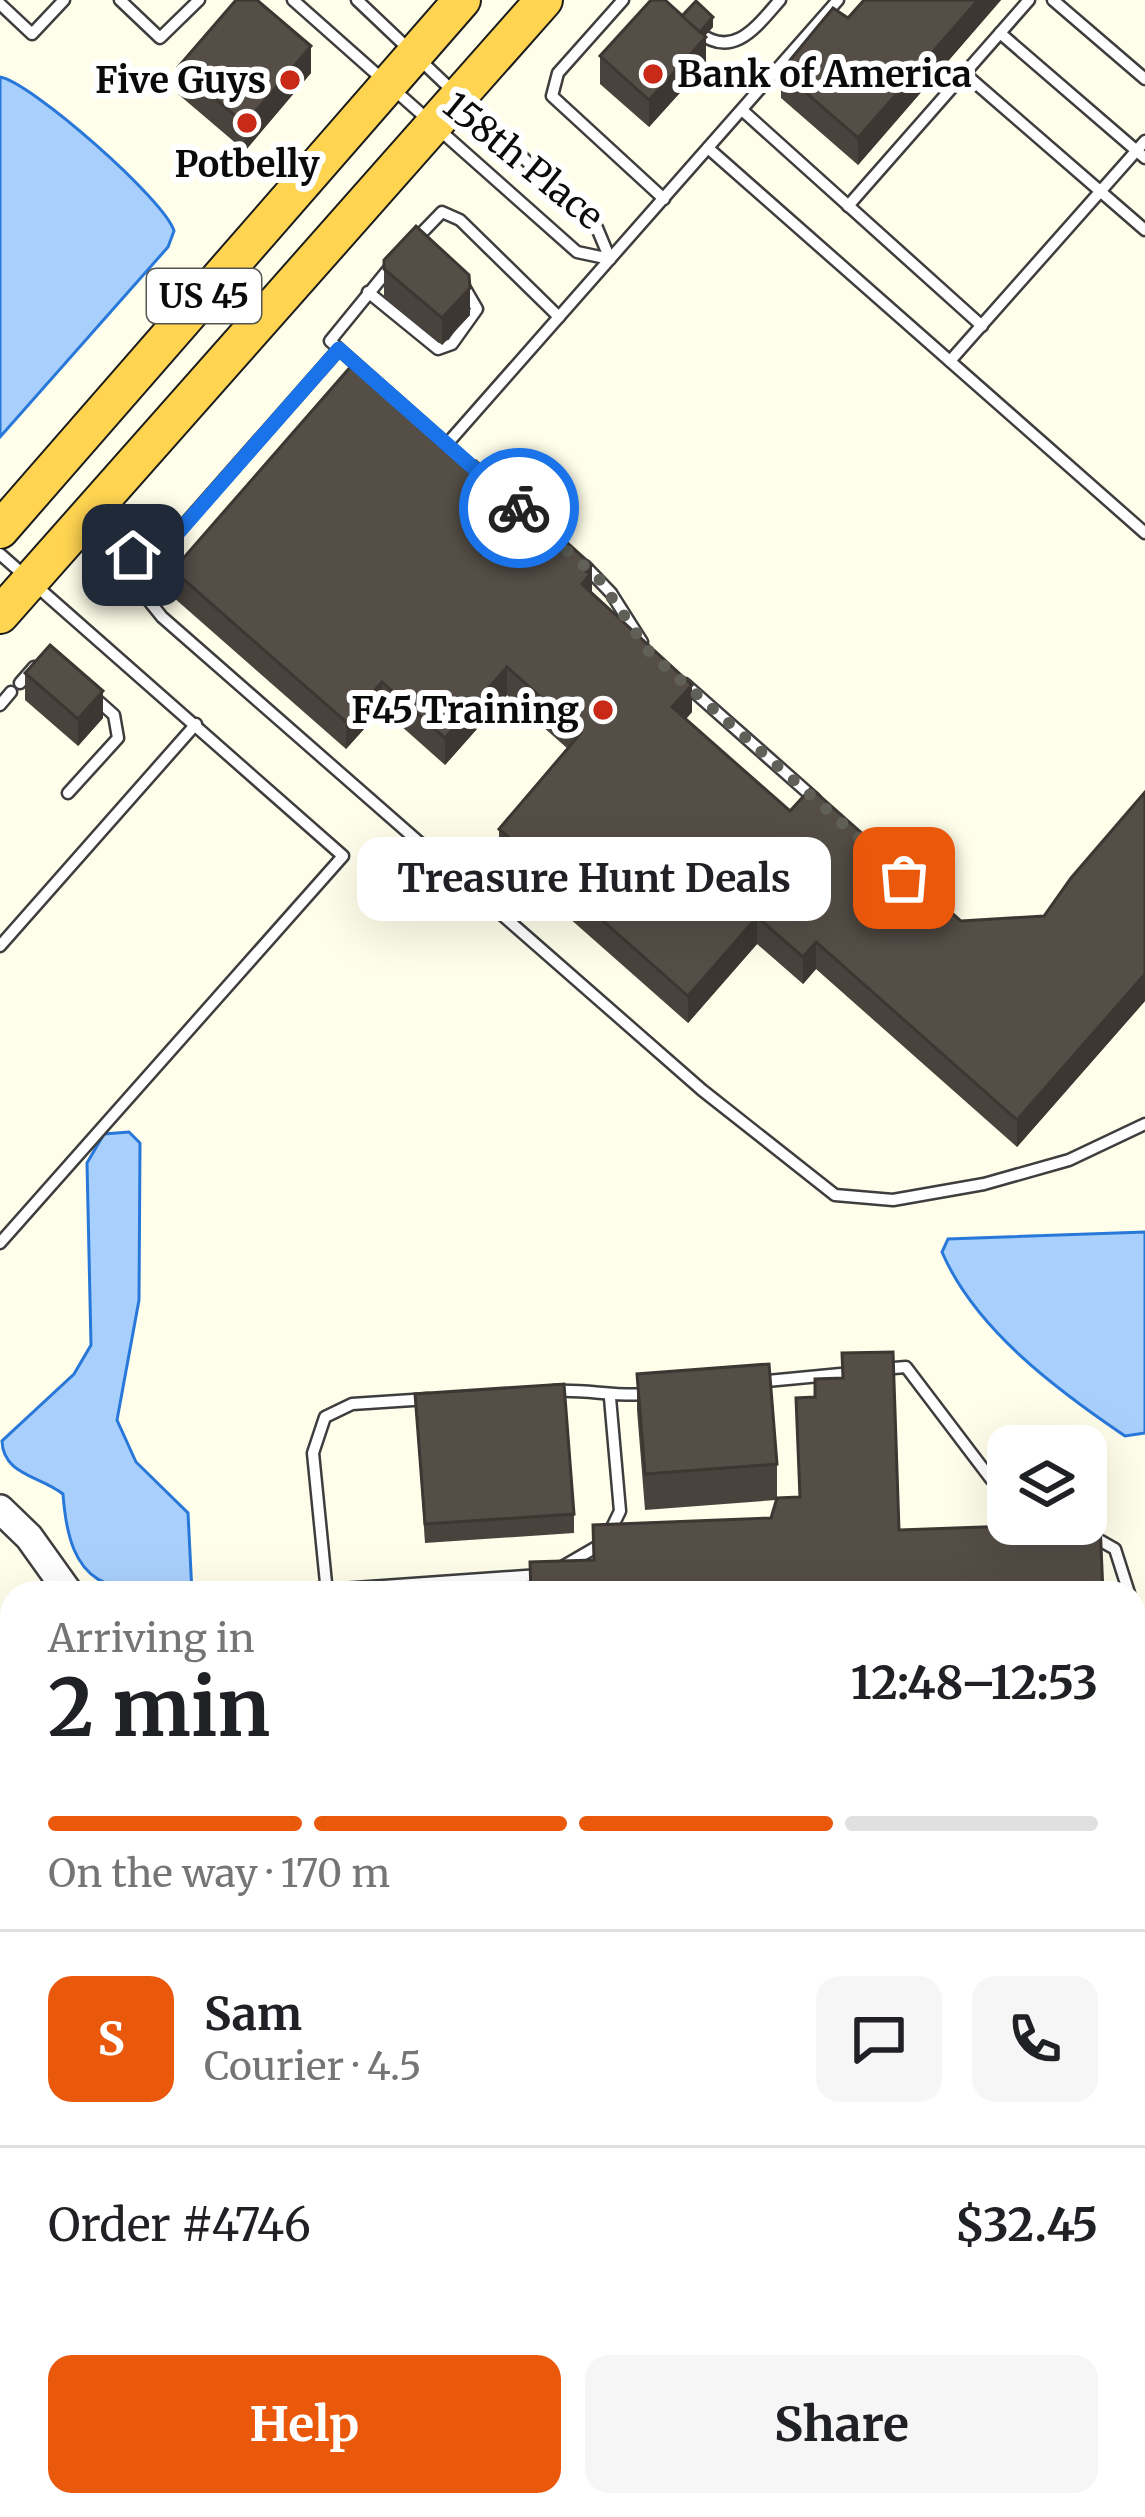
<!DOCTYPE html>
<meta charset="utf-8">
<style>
:root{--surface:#fff;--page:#f6f6f6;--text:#202124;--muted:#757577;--line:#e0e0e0;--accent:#ea580c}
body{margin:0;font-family:Merriweather,serif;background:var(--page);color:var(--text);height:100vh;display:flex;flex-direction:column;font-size:45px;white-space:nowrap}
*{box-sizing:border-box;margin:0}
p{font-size:39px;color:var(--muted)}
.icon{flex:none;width:66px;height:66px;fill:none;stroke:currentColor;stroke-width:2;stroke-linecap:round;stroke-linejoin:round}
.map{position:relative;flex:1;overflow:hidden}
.drawer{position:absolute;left:0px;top:1581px;width:1146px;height:936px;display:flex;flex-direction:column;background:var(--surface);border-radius:36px 36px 0 0;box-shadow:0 12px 48px #0002}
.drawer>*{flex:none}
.buttons{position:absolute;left:987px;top:1425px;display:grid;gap:24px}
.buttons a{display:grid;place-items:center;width:120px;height:120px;border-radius:24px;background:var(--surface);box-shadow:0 12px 48px #0002;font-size:60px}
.pin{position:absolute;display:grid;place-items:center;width:102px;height:102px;color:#fff;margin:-51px;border-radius:24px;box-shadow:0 6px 18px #0006}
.courier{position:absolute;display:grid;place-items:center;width:120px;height:120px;margin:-60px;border:9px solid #1a73e8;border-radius:50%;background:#fff;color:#222;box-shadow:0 3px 15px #0007}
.bubble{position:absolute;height:84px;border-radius:24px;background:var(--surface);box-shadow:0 12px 48px #0002;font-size:39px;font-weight:700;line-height:84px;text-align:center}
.head em{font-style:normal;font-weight:700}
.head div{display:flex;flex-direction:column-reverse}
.head{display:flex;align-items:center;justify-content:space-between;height:204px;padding:0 48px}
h1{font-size:78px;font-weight:700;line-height:90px}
.bar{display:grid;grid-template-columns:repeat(4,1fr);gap:18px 12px;align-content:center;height:144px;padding:0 48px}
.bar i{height:15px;border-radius:9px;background:var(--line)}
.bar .selected{background:var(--accent)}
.bar p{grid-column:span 4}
.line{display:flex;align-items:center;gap:30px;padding:0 48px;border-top:3px solid var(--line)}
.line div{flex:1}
.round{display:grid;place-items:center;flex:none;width:126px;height:126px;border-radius:24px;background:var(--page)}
.button{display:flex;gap:24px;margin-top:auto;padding:24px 48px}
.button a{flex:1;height:138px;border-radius:24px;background:var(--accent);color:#fff;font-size:48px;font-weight:700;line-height:138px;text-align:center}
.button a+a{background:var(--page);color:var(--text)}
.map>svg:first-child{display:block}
</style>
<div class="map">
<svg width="1145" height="2517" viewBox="0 0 1145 2517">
<rect width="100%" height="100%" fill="#fffeea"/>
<g fill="#a9d0fc" stroke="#2878da" stroke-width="3">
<path d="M 0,77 C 31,82 166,201 174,231 L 168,247 L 0,437 Z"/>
<path d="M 129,1132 L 140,1143 L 139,1300 L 117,1420 L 136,1462 L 188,1513 L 192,1593 C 106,1593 70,1589 63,1494 C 41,1476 3,1475 2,1441 L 74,1374 L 91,1345 L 87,1163 L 104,1134 Z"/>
<path d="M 1145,1232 L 1145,1433 L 1125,1436 C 1057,1390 975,1329 942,1252 L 948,1239 Z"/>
<path d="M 604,2505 L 755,2505 L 775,2517 L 631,2517 Z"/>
</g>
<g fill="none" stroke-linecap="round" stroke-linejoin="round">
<path stroke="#2878da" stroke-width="6" d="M 0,2323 L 12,2323"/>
<g stroke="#3e3e3e" stroke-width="15">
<g id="service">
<path d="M 120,0 L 160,38 L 199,0"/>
<path d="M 293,0 L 577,252 L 610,259"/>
<path d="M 357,0 L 597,228 L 610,259"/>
<path d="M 623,0 L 558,73 L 552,96 L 664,199"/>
<path d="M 1053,0 L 1145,79"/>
<path d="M 0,4 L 32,34 L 64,0"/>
<path d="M 697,31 C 733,61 757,26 780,0"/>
<path d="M 1000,33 L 1145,158"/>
<path d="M 964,73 L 1145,230"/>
<path d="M 742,110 L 982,326"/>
<path d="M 708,148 L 1145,533"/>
<path d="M 848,206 L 1029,0"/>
<path d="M 413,242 L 442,212 L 460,220 L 559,317"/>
<path d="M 368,292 L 438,349 L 452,344 L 477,309 L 463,285"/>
<path d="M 339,349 L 330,341 L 392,265"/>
<path d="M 950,361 L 1145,141"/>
<path d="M 447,444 L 838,0"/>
<path d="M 94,516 L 133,555 L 145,596 L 162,617 L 702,1090 L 835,1195 L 893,1200 L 984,1184 L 1069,1160 L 1145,1124"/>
<path d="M 0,554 L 343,856 L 0,1243"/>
<path d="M 585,566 L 611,593 L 642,642"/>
<path d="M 139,576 L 339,349 L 481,475"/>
<path d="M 20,683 L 34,667"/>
<path d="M 685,684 L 815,799"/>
<path d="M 0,705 L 11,692"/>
<path d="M 68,793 L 118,738 L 114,715 L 96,699"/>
<path d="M 0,946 L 196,724"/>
<path d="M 882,1369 L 906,1367 L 991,1479 L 1008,1488"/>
<path d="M 756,1382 L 851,1373"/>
<path d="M 554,1391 C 587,1389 615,1397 648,1394"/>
<path d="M 1071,1524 L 1115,1549 L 1129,1593"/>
<path d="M 562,1567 L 605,1542 L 620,1511 L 610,1398"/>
<path d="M 327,1590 L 539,1575"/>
<path d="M 327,1593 L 313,1453 L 325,1417 L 352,1404 L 428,1399"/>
<path d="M 1134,1800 L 1145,1799"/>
<path d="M 1134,2392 L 1145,2395"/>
<path d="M 1111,2508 L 1126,2517"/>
</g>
</g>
<g stroke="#3e3e3e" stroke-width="32">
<g id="tertiary">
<path d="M 0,1509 L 29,1537 L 69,1593"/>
<path d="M 0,1874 L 12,1875"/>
<path d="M 1134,1895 L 1145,1891"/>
</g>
</g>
<g stroke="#1c1c1c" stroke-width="40">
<g id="trunk">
<path d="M 0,530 L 462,0"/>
<path d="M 0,615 L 544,0"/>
</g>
</g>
<g stroke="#2d2d2d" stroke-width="4.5" stroke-dasharray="12 6" stroke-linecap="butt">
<path d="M 292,2505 L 310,2517"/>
<path d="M 12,2517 L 27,2505"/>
</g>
<use href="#service" stroke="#fff" stroke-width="10"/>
<use href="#tertiary" stroke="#fff" stroke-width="27"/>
<use href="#trunk" stroke="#ffd451" stroke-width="36"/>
</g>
<g fill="#49433d">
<path d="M 864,0 L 1001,0 L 858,165 L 781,98 L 781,71 L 848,18 Z"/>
<path d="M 682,16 L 713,27 L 705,36 L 706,64 L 649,127 L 600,84 L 600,56 Z"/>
<path d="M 178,67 L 311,73 L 245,151 L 178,94 Z"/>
<path d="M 384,260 L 470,315 L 442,345 L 384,297 Z"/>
<path d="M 173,570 L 692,712 L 686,719 L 790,811 L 961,921 L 1044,916 L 1145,792 L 1145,1001 L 1017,1147 L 816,969 L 803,984 L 757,944 L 688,1023 L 499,856 L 499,829 L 568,749 L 507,695 L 445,765 L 382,709 L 346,749 L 173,597 Z"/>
<path d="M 25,673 L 103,718 L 78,746 L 25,700 Z"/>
<path d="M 637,1374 L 777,1464 L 777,1498 L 799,1497 L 796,1398 L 899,1530 L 1103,1593 L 530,1593 L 530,1562 L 593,1560 L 593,1525 L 771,1518 L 776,1500 L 645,1510 L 637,1410 Z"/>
<path d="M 415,1394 L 574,1514 L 574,1533 L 425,1543 Z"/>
</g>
<g fill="#3c3732">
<path d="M 978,0 L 1001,0 L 858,165 L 858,138 Z"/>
<path d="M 713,17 L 713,27 L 691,50 L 691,41 Z"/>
<path d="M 706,37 L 706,64 L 649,127 L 649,100 Z"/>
<path d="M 311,46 L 311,73 L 245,151 L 245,124 Z"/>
<path d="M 470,288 L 470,315 L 442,345 L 442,318 Z"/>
<path d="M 592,565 L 592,592 L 582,584 L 586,571 Z"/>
<path d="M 507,667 L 507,695 L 445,765 L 445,738 Z"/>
<path d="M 382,682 L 382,709 L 346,749 L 346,722 Z"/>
<path d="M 692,685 L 692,712 L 672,734 L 672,707 Z"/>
<path d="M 103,691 L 103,718 L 78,746 L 78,719 Z"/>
<path d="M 757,917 L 757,944 L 688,1023 L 688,996 Z"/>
<path d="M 816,942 L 816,969 L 803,984 L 803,957 Z"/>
<path d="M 1145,974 L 1145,1001 L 1017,1147 L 1017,1120 Z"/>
</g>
<g fill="#554e47" stroke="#3c3732" stroke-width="3">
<path d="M 236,0 L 257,0 L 311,46 L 245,124 L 178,67 Z"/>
<path d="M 651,0 L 665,0 L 706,37 L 649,100 L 600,56 Z"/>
<path d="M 864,0 L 978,0 L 858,138 L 781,71 L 833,8 L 848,18 Z"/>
<path d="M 696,1 L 713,17 L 700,32 L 682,16 Z"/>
<path d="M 416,226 L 469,275 L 470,288 L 442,318 L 384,269 L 384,260 Z"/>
<path d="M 353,364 L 469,468 L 476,461 L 592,565 L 586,571 L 590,574 L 582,584 L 692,685 L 672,707 L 790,811 L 811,788 L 961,921 L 1044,916 L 1071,878 L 1145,792 L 1145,974 L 1017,1120 L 816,942 L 803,957 L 757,917 L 688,996 L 499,829 L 581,733 L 507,667 L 445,738 L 382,682 L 346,722 L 173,570 Z"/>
<path d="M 50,645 L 103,691 L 78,719 L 25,673 Z"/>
<path d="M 893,1352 L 899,1530 L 1100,1523 L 1103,1593 L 531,1593 L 530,1562 L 594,1560 L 593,1525 L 771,1518 L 777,1498 L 800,1497 L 796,1398 L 815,1397 L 815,1379 L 843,1378 L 842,1353 Z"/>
<path d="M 769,1364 L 777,1464 L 645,1474 L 637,1374 Z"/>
<path d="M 564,1384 L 574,1514 L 425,1524 L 415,1394 Z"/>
<path d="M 199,2505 L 244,2512 L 243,2517 L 197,2517 Z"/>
</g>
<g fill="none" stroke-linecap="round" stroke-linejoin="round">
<path stroke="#606059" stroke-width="12" stroke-dasharray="0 21.6" d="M 519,508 L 599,579 L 650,653 L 904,878"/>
<path stroke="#1a73e8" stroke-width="15" d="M 133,555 L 140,576 L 339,349 L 519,508"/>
</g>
<g fill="#c82a17" stroke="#fff" stroke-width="4.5">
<circle cx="653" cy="74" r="12"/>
<circle cx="290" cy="80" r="12"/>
<circle cx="247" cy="123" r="12"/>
<circle cx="603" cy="710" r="12"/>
</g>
<g text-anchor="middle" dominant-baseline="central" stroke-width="12" stroke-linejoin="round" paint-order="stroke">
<rect fill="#fff" stroke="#545454" stroke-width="3" x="147" y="269" width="114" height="54" rx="9"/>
<g font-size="33" font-weight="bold" fill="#0b0b0b">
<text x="204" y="296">US 45</text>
</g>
<g font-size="36" font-weight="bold" fill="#0b0b0b" stroke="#fff" text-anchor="end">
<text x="677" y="74" text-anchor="start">Bank of America</text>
<text x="266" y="80">Five Guys</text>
<text x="247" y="164" text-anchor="middle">Potbelly</text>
<text x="579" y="710">F45 Training</text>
</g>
<g font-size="36" fill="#0b0b0b" stroke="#fff">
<text transform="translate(523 161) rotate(39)">158th Place</text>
</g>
</g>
</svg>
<div class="buttons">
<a><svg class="icon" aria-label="layers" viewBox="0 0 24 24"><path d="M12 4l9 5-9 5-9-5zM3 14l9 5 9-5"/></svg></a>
</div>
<div class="pin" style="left:904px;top:878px;background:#ea580c"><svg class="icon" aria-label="bag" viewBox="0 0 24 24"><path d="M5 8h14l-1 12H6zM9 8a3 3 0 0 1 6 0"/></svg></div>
<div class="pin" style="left:133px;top:555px;background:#1f2937"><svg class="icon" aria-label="home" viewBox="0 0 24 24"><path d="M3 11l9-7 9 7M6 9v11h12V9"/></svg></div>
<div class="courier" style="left:519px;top:508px"><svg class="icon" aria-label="bike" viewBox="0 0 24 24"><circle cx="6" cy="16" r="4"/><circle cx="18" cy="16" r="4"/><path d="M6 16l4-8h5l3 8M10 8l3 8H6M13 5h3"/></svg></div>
<div class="bubble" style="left:357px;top:837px;width:474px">Treasure Hunt Deals</div>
<section class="drawer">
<div class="head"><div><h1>2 min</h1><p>Arriving in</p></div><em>12:48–12:53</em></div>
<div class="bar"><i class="selected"></i><i class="selected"></i><i class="selected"></i><i></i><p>On the way · 170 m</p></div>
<div class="line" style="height:216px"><b class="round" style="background:var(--accent);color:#fff">S</b><div><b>Sam</b><p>Courier · 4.5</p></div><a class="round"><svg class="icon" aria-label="chat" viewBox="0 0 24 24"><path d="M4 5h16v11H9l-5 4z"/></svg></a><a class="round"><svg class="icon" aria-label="phone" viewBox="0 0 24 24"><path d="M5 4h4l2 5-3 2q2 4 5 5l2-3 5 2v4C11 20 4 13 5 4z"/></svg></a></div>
<div class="line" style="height:156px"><div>Order #4746</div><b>$32.45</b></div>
<div class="button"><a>Help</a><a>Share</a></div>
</section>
</div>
